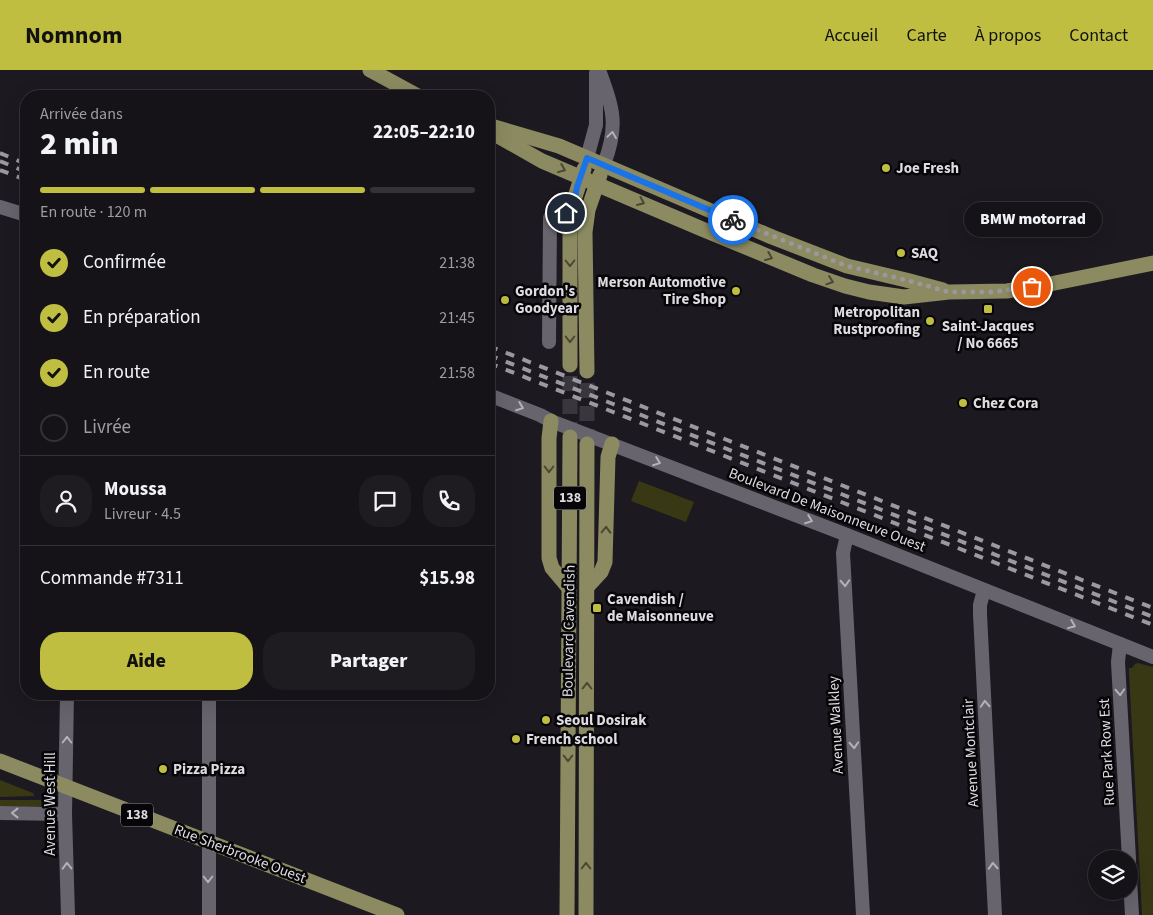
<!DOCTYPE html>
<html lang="fr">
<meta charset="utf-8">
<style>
:root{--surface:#151318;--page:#1e1c21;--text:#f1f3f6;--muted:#9d9ea2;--line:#343237;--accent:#bfbe41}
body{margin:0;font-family:"Source Sans 3",sans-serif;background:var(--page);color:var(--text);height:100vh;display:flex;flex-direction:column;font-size:19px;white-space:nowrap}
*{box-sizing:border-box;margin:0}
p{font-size:16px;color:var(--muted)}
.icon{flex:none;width:28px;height:28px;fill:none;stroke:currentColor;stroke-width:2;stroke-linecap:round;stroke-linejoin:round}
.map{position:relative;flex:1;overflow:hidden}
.drawer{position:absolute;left:20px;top:20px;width:475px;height:610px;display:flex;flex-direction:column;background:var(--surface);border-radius:20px;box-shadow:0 5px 20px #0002,0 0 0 1px var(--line)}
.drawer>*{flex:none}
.fabs{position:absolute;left:1088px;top:780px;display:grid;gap:10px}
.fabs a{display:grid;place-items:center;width:50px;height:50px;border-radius:50%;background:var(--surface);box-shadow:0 5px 20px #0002,0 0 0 1px var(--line);font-size:25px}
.pin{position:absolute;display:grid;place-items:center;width:42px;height:42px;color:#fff;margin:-21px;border:2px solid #fff;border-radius:50%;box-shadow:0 1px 5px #0007}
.courier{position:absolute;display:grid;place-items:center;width:50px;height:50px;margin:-25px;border:4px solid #1a73e8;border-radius:50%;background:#fff;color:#222;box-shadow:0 1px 6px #0007}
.bubble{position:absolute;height:35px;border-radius:18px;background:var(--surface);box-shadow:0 5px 20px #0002,0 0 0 1px var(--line);font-size:16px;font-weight:800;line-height:35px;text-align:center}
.summary em{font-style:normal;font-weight:800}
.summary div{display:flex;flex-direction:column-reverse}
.summary{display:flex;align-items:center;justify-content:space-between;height:85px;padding:0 20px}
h1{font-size:32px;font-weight:800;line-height:38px}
.bar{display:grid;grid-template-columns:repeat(4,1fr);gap:8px 5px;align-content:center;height:60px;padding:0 20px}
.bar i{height:6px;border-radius:4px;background:var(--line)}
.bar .on{background:var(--accent)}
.bar p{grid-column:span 4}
.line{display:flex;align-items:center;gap:12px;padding:0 20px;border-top:1px solid var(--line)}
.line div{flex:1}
.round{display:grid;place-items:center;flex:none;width:52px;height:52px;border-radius:20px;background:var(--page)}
ol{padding:0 20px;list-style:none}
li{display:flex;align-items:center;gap:15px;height:55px}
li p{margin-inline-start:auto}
li .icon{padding:5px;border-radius:50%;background:var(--accent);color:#111;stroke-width:4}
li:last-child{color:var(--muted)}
li i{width:28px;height:28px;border:2px solid var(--line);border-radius:50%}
.primary-button{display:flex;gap:10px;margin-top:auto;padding:10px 20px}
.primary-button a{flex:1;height:58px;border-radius:20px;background:var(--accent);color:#111;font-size:20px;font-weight:800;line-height:58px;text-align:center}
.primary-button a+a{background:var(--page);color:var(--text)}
header{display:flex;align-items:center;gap:30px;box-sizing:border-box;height:70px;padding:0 25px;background:var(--accent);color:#111}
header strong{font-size:24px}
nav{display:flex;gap:28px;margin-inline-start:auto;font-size:18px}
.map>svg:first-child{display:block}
</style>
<header>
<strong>Nomnom</strong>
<nav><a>Accueil</a><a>Carte</a><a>À propos</a><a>Contact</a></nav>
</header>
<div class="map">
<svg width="1153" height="845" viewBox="0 0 1153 845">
<rect width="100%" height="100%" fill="#1c1920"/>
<g fill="#383815">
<path d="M 639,411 L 694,432 L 686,452 L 631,431 Z"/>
<path d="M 1138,593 L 1153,597 L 1153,845 L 1142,845 L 1129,602 L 1129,598 L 1132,598 L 1135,594 Z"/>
<path d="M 0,710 L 33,723 L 34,726 L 0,727 Z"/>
<path d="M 0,730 L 41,730 L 42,736 L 0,736 Z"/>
</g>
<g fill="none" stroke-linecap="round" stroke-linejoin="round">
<g stroke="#39363d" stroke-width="15" stroke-dasharray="15 8" stroke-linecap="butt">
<path d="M 570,367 L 570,295"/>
<path d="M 587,374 L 587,301"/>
</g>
<g stroke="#68646d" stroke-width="14">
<path d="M 599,0 C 613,38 619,55 604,94"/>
<path d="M 587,88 L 596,55 L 596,3"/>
<path d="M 0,137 L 26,145"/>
<path d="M 549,272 L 550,148 L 552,144 L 561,143 L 572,144"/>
<path d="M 489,325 L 540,345 L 551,351 L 847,465 L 1153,587"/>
<path d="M 847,465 L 843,483 L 863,845"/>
<path d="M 984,520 L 980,535 L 980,544 L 995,845"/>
<path d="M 1120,574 L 1118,592 L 1129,789"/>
<path d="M 67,624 L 65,744 L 68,845"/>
<path d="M 209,624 L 209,845"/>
<path d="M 0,743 L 65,744"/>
<path d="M 1129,792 L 1132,845"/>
</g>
<g stroke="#8b8a60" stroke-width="15">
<path d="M 370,0 L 418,26"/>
<path d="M 491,56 L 559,76 L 772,167 L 847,196 L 906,210 L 943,220"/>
<path d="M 489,61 L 542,91 L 702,159 L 813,205 L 845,216 L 869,222 L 904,227 L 949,222 L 1007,221 L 1050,214 L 1153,193"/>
<path d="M 570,295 L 570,156 L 575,127 L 584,99"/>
<path d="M 587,301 L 585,162 L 588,140 L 600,105"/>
<path d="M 551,351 L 549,368 L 549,488 L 552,498 L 568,517"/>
<path d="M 588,516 L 601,502 L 605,492 L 608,387 L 612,374"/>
<path d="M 0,691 L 397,845"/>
<path d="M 567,845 L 570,367"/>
<path d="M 586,845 L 587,374"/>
</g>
<g stroke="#9c99a0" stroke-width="4" stroke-dasharray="9 9" stroke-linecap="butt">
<path d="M 0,83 L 26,94"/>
<path d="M 0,91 L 26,102"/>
<path d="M 0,100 L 26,110"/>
<path d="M 489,276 L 1153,538"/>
<path d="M 489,285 L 1153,547"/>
<path d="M 489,293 L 1153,555"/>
</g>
</g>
<defs><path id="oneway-chevron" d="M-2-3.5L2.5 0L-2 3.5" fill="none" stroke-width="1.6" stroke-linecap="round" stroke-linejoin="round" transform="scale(1.25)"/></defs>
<g stroke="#b5b1b8">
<use href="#oneway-chevron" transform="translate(612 65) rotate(-82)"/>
<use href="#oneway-chevron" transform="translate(520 337) rotate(21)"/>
<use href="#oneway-chevron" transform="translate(657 392) rotate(21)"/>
<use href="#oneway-chevron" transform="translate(809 450) rotate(21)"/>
<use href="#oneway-chevron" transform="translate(845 513) rotate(87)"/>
<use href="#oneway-chevron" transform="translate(1072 555) rotate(22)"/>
<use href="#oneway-chevron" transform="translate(1120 622) rotate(87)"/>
<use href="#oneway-chevron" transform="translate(985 634) rotate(-93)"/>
<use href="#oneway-chevron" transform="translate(67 670) rotate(-90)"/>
<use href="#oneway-chevron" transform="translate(854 675) rotate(87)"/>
<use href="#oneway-chevron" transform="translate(15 743) rotate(-180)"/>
<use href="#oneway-chevron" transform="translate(67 796) rotate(-91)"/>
<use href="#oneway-chevron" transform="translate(993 796) rotate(-93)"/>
<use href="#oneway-chevron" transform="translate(208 809) rotate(90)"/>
</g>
<g stroke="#484834">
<use href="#oneway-chevron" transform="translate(562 99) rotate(22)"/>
<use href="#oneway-chevron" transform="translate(641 132) rotate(24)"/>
<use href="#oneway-chevron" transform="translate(769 187) rotate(22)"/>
<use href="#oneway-chevron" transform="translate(570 193) rotate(90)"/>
<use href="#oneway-chevron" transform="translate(830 211) rotate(19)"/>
<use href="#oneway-chevron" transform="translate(570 269) rotate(90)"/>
<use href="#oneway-chevron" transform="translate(549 399) rotate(90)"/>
<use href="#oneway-chevron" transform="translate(606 460) rotate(-88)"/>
<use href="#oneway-chevron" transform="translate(587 616) rotate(-90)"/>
<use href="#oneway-chevron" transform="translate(568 688) rotate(90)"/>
<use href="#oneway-chevron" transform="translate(586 796) rotate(-90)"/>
</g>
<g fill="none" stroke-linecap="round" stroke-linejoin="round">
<path stroke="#9a979d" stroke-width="5" stroke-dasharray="0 9" d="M 733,150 L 847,196 L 906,210 L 949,222 L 991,222 L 1032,217"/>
<path stroke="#1a73e8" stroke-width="6" d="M 566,143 L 572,144 L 577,117 L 587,88 L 733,150"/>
</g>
<g fill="#bfbe41" stroke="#060508" stroke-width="2">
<circle cx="886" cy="98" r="5"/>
<circle cx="901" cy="183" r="5"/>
<circle cx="736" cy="221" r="5"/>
<circle cx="505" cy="230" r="5"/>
<rect x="983" y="234" width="10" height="10" rx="2.5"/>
<circle cx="930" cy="251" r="5"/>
<circle cx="963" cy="333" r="5"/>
<rect x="592" y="533" width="10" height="10" rx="2.5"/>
<circle cx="546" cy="650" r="5"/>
<circle cx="516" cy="669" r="5"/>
<circle cx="163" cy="699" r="5"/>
</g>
<g text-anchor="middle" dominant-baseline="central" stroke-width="5" stroke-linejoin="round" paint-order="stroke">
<g fill="#060508" stroke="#9d9ba0" stroke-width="1">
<rect x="554" y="416.5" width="32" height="23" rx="4"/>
<rect x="121" y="733.5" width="32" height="23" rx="4"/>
</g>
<g font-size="14" font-weight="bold" fill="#dedbe1">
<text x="570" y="428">138</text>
<text x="137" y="745">138</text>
</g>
<g font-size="15" font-weight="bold" fill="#dedbe1" stroke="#060508" text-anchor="start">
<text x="896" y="98">Joe Fresh</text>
<text x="911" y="183">SAQ</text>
<text x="726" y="212" text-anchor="end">Merson Automotive<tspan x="726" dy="17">Tire Shop</tspan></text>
<text x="515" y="221">Gordon's<tspan x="515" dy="17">Goodyear</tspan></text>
<text x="920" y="242" text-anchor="end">Metropolitan<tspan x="920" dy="17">Rustproofing</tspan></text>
<text x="988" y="256" text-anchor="middle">Saint-Jacques<tspan x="988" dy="17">/ No 6665</tspan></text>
<text x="973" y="333">Chez Cora</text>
<text x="607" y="529">Cavendish /<tspan x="607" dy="17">de Maisonneuve</tspan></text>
<text x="556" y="650">Seoul Dosirak</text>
<text x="526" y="669">French school</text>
<text x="173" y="699">Pizza Pizza</text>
</g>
<g font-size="15" fill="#dedbe1" stroke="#060508">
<text transform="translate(827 440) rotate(21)">Boulevard De Maisonneuve Ouest</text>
<text transform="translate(569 561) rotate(-89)">Boulevard Cavendish</text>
<text transform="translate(836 655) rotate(-93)">Avenue Walkley</text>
<text transform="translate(1107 682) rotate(-93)">Rue Park Row Est</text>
<text transform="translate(971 683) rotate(-93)">Avenue Montclair</text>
<text transform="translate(50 734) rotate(-90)">Avenue West Hill</text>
<text transform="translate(240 784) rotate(21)">Rue Sherbrooke Ouest</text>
</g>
</g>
</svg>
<div class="fabs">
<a><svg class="icon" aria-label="layers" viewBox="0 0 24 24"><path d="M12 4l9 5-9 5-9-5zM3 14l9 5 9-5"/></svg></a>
</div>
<div class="pin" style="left:1032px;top:217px;background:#ea580c"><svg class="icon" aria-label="bag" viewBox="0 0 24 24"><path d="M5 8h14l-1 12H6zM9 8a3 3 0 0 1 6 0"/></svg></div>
<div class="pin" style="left:566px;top:143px;background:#1f2937"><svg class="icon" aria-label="home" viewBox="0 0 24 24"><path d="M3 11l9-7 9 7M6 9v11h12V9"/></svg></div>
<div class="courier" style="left:733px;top:150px"><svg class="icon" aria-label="bike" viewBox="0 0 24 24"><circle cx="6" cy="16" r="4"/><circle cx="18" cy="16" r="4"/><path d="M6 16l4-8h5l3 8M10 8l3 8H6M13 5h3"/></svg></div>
<div class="bubble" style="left:964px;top:132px;width:138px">BMW motorrad</div>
<section class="drawer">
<div class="summary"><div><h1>2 min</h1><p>Arrivée dans</p></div><em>22:05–22:10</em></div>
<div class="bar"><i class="on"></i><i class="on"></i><i class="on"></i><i></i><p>En route · 120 m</p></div>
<ol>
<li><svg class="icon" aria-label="check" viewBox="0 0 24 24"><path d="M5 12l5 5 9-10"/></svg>Confirmée<p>21:38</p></li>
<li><svg class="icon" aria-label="check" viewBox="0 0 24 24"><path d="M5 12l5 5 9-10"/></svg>En préparation<p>21:45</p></li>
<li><svg class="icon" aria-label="check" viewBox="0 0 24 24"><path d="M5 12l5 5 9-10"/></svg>En route<p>21:58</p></li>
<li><i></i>Livrée</li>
</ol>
<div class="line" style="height:90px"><a class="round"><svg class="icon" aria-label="person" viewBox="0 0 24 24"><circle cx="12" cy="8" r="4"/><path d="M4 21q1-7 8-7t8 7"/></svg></a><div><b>Moussa</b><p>Livreur · 4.5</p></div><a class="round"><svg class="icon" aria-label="chat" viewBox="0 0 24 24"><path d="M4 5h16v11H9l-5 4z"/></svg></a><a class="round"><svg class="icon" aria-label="phone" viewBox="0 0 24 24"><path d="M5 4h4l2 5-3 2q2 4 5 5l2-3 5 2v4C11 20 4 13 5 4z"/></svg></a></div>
<div class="line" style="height:65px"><div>Commande #7311</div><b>$15.98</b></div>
<div class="primary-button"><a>Aide</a><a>Partager</a></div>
</section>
</div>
